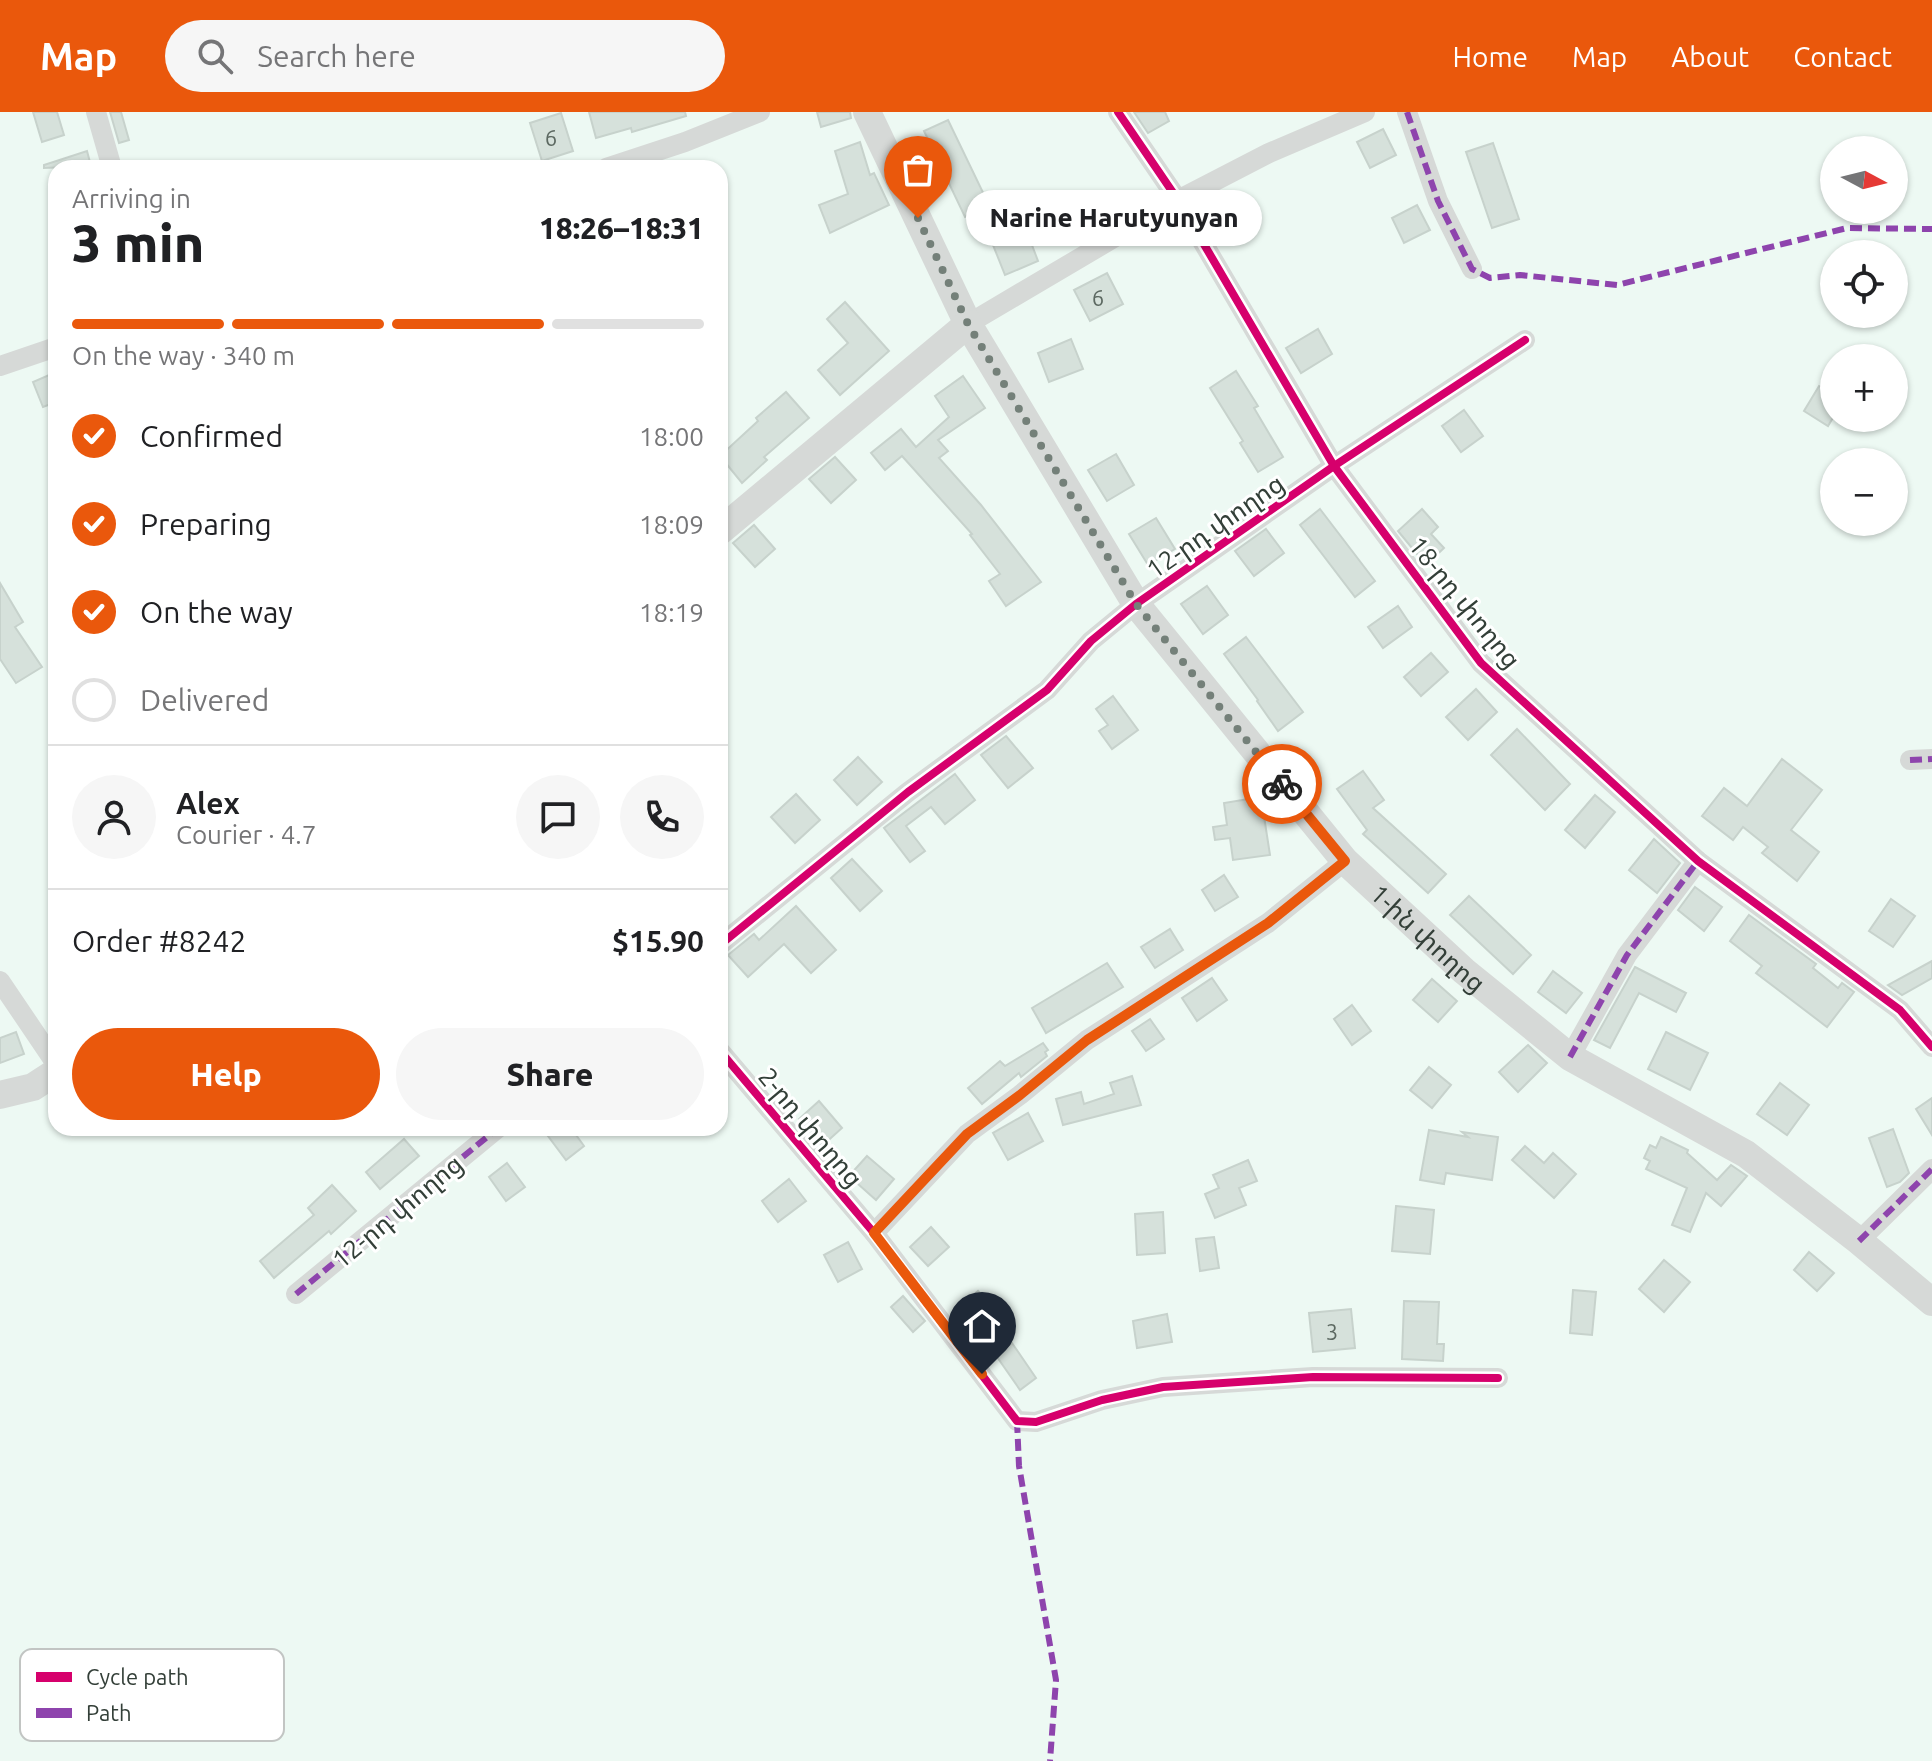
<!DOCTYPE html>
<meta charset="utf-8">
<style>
:root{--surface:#fff;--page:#f6f6f6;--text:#202124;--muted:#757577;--line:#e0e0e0;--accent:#ea580c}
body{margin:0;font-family:Ubuntu,"Noto Sans Armenian",sans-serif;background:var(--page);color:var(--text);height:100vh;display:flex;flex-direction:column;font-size:30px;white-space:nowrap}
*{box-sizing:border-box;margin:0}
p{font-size:26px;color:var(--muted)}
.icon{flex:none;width:44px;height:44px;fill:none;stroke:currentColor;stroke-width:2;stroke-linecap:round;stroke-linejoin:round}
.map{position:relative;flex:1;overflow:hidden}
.side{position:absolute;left:48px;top:48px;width:680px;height:976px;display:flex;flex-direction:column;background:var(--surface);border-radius:24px;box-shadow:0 2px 6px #0004}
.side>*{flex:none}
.needle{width:52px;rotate:97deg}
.controls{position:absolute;left:1820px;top:24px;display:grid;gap:16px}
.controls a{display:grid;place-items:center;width:88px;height:88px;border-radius:50%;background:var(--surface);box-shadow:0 2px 6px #0004;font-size:40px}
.pin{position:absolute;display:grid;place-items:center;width:68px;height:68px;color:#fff;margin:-82px -34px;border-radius:50% 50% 50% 0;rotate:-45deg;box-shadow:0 0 8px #0007}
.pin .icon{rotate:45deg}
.courier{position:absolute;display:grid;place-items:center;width:80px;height:80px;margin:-40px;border:6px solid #ea580c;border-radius:50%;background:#fff;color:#222;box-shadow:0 2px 10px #0007}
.bubble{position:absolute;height:56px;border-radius:28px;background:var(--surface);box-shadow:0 2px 6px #0004;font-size:26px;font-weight:800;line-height:56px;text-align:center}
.summary em{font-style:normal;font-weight:800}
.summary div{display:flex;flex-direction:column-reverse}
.summary{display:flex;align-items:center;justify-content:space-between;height:136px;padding:0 24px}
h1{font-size:52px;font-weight:800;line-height:60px}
.bar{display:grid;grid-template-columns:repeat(4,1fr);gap:12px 8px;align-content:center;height:96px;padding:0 24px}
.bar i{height:10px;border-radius:6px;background:var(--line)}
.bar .active{background:var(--accent)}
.bar p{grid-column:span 4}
.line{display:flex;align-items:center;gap:20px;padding:0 24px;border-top:2px solid var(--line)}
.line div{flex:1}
.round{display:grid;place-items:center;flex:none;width:84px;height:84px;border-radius:42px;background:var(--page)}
ol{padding:0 24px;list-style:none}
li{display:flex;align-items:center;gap:24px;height:88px}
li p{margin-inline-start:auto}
li .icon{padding:8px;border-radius:50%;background:var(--accent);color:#fff;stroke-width:4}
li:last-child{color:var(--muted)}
li i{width:44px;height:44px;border:4px solid var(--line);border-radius:50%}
.primary-button{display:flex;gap:16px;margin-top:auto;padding:16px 24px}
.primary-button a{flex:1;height:92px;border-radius:48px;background:var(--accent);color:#fff;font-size:32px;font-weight:800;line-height:92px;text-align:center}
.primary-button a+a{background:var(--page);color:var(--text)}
header{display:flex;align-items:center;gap:48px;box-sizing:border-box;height:112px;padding:0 40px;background:var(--accent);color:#fff}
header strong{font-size:38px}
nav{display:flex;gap:44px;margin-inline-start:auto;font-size:28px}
.search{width:560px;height:72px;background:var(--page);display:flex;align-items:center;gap:20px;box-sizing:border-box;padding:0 28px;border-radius:44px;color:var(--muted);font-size:30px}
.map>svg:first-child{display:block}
</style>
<header>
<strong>Map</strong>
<div class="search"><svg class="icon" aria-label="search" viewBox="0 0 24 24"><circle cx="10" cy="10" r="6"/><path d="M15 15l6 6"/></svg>Search here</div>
<nav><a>Home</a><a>Map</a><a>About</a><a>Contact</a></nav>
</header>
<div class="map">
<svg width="1932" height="1649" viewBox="0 0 1932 1649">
<rect width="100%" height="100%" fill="#edf9f3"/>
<g fill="#d6e1db" stroke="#c7d2cc" stroke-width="2">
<path d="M 33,0 L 57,0 L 64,23 L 42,30 Z"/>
<path d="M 110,0 L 121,0 L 129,28 L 119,31 Z"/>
<path d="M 589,0 L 685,0 L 686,4 L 632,20 L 631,16 L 596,26 Z"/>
<path d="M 817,0 L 850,0 L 851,6 L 821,15 Z"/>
<path d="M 1134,0 L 1165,0 L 1169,9 L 1148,21 Z"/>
<path d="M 561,1 L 573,39 L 542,49 L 530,11 Z"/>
<path d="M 948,8 L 989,93 L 965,105 L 924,19 Z"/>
<path d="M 1383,17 L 1396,43 L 1370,56 L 1357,30 Z"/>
<path d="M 860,30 L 870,63 L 874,61 L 889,93 L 830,121 L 819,93 L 848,82 L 835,39 Z"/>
<path d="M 1493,31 L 1519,107 L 1492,116 L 1466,40 Z"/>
<path d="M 87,39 L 91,54 L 44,56 L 44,53 Z"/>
<path d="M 1417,93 L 1430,118 L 1404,131 L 1392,106 Z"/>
<path d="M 1027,120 L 1038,149 L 1005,163 L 993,133 Z"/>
<path d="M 1107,161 L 1123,192 L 1090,209 L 1074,178 Z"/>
<path d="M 845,190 L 889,239 L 840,283 L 818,258 L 848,231 L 827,207 Z"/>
<path d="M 1318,217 L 1332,242 L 1301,261 L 1286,236 Z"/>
<path d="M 1071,227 L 1083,257 L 1049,270 L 1038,241 Z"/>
<path d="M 1236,259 L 1258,294 L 1254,296 L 1283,345 L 1258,360 L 1240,331 L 1243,329 L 1210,276 Z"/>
<path d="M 56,260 L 56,290 L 43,295 L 33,270 Z"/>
<path d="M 963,264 L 985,296 L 938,328 L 948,339 L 939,346 L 981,393 L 1041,470 L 1006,494 L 989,469 L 1000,462 L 970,423 L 972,422 L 902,344 L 885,358 L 871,341 L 901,317 L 916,335 L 949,305 L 935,284 Z"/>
<path d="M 1819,274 L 1834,283 L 1834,304 L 1828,314 L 1804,299 Z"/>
<path d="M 786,280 L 809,306 L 764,345 L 767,348 L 742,371 L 720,344 L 758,309 L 756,306 Z"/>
<path d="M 1464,298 L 1483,324 L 1461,340 L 1442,314 Z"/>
<path d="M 1116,342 L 1134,373 L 1107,389 L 1088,358 Z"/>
<path d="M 835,345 L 856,368 L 831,391 L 809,367 Z"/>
<path d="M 1320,397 L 1375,469 L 1355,485 L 1300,413 Z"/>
<path d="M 1422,397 L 1438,415 L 1431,422 L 1444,436 L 1426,453 L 1398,419 Z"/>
<path d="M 1156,406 L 1175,437 L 1148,453 L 1129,422 Z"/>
<path d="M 754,413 L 775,437 L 755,455 L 733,431 Z"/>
<path d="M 1266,417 L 1284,441 L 1254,464 L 1235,439 Z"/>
<path d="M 0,471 L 23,510 L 15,515 L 42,555 L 16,571 L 0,547 Z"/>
<path d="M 1207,474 L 1228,503 L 1203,522 L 1181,492 Z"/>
<path d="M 1398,494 L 1412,515 L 1383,536 L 1368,515 Z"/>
<path d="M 1246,525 L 1303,600 L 1278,619 L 1257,589 L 1258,588 L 1224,542 Z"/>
<path d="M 1431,541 L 1448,560 L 1421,584 L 1404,565 Z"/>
<path d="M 1476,577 L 1497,600 L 1468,628 L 1446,605 Z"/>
<path d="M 1113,584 L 1138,618 L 1112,637 L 1099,619 L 1108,613 L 1096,597 Z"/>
<path d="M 1517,617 L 1570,672 L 1545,698 L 1491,643 Z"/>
<path d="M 1006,624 L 1033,656 L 1008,676 L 981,643 Z"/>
<path d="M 858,645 L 882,670 L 857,693 L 834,668 Z"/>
<path d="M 1782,647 L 1822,678 L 1791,718 L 1819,740 L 1797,769 L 1762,741 L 1768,735 L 1743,715 L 1733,728 L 1702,704 L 1724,676 L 1747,694 Z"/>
<path d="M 1363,659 L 1384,688 L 1373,696 L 1446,762 L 1428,781 L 1363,722 L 1367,718 L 1337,677 Z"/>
<path d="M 955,662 L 975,688 L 945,712 L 931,695 L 906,714 L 925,739 L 910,750 L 884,716 Z"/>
<path d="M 796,682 L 820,708 L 795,731 L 771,705 Z"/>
<path d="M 1595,683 L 1615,700 L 1585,736 L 1565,718 Z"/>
<path d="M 1261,685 L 1270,743 L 1233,748 L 1230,726 L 1215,728 L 1213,715 L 1227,713 L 1224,691 Z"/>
<path d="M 1654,727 L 1680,751 L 1657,781 L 1629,758 Z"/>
<path d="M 852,747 L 882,779 L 860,799 L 831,766 Z"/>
<path d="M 1224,763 L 1238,785 L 1215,799 L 1202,778 Z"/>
<path d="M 1695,775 L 1722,795 L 1704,819 L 1678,798 Z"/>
<path d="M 1469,784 L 1531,843 L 1513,862 L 1450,803 Z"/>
<path d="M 1891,787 L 1915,804 L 1893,835 L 1869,819 Z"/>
<path d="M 796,794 L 836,838 L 811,861 L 784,832 L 748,865 L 728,843 L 754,822 L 759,828 Z"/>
<path d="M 1749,803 L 1816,852 L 1813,856 L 1838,876 L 1842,871 L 1854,880 L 1827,915 L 1756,861 L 1762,854 L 1730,829 Z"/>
<path d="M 1170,817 L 1183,838 L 1155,856 L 1141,835 Z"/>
<path d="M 1932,849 L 1932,866 L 1902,883 L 1888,873 Z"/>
<path d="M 1107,851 L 1123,875 L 1046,921 L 1032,896 Z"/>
<path d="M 1635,855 L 1686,881 L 1676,900 L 1639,881 L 1610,936 L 1594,928 Z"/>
<path d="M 1553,859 L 1582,881 L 1566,901 L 1538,880 Z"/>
<path d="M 1212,866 L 1227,888 L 1197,909 L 1182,886 Z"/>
<path d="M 1432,867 L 1457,889 L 1438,910 L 1413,888 Z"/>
<path d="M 1352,893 L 1371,919 L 1352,933 L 1334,907 Z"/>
<path d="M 1150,907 L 1164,927 L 1146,939 L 1132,919 Z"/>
<path d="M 16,920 L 24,942 L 0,951 L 0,926 Z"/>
<path d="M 1666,920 L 1708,941 L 1690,978 L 1648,957 Z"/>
<path d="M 1043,931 L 1048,938 L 1045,940 L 1047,944 L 1021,965 L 1019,961 L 982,992 L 968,976 L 1000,949 L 1005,954 Z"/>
<path d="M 1528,933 L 1547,951 L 1518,980 L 1499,960 Z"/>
<path d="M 1429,955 L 1451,973 L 1432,996 L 1410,978 Z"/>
<path d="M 1132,964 L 1141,993 L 1063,1013 L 1056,987 L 1081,980 L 1084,992 L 1114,982 L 1110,971 Z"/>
<path d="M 1780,971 L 1809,993 L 1787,1023 L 1757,1002 Z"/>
<path d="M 1932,986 L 1932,1023 L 1916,997 Z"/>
<path d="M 819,989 L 842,1016 L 822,1034 L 799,1007 Z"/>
<path d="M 1028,1001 L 1043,1029 L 1008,1048 L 993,1021 Z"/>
<path d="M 542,1016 L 571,1016 L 584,1034 L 566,1048 Z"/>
<path d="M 1893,1017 L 1909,1061 L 1900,1070 L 1887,1075 L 1869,1026 Z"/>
<path d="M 1429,1018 L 1468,1025 L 1462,1020 L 1498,1025 L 1492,1068 L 1446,1061 L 1444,1072 L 1420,1068 Z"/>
<path d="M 1661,1025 L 1688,1038 L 1687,1041 L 1717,1068 L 1731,1053 L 1747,1064 L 1721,1094 L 1706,1081 L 1690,1120 L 1672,1113 L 1687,1076 L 1646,1057 L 1650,1049 L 1644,1046 L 1650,1033 L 1656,1036 Z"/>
<path d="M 404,1027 L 419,1044 L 380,1077 L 366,1060 Z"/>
<path d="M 1525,1034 L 1544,1051 L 1553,1041 L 1576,1062 L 1554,1086 L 1512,1048 Z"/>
<path d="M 867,1044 L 894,1067 L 876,1088 L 849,1064 Z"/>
<path d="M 1248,1048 L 1257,1069 L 1239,1076 L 1246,1093 L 1215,1106 L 1205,1082 L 1219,1076 L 1213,1063 Z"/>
<path d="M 507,1051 L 525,1075 L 506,1089 L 489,1065 Z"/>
<path d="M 789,1067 L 806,1089 L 778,1110 L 762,1089 Z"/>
<path d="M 332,1073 L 356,1099 L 331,1122 L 329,1119 L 274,1166 L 260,1149 L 314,1103 L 308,1096 Z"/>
<path d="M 1396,1094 L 1434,1098 L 1430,1142 L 1392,1139 Z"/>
<path d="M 1163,1100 L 1165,1141 L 1137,1143 L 1135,1102 Z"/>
<path d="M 931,1115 L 949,1135 L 928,1154 L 910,1135 Z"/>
<path d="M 1214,1125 L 1219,1156 L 1200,1159 L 1196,1127 Z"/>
<path d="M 848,1130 L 862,1157 L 838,1170 L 824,1143 Z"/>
<path d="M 1809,1140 L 1834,1161 L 1817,1179 L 1794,1158 Z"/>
<path d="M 1664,1148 L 1690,1170 L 1664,1200 L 1639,1177 Z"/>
<path d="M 1573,1178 L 1596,1180 L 1592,1223 L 1570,1221 Z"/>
<path d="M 978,1179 L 996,1199 L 969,1223 L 952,1202 Z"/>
<path d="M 903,1184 L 925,1209 L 913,1220 L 891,1195 Z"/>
<path d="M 1404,1189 L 1439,1190 L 1437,1232 L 1444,1232 L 1443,1249 L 1402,1247 Z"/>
<path d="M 1351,1197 L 1355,1236 L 1313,1240 L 1309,1201 Z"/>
<path d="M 1167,1202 L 1172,1230 L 1137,1236 L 1133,1209 Z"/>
<path d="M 1012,1231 L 1036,1266 L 1020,1278 L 995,1242 Z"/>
</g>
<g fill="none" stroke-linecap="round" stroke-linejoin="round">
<g stroke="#d6d9d7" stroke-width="20">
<path d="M 96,0 L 112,56"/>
<path d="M 1118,0 L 1178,88 L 1334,354 L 1481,551 L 1698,749 L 1900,898 L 1932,935"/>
<path d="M 1407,0 L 1438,89 L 1472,157"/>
<path d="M 606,56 L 685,30 L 760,0"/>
<path d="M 968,212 L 1178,88 L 1269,41 L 1365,0"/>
<path d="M 0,254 L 56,235"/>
<path d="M 1910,648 L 1932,647"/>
<path d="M 720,833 L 908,680 L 1047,578 L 1091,529 L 1136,492 L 1334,354 L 1525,228"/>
<path d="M 0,869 L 56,952"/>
<path d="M 720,939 L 874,1121 L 1017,1309 L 1036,1310 L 1102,1288 L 1163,1275 L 1313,1265 L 1498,1266"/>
<path d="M 1570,945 L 1627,843 L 1698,749"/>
<path d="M 874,1121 L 967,1022 L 1020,983 L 1087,928 L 1268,811 L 1345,749"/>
<path d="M 1859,1129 L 1932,1057"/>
<path d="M 296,1182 L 498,1016"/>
</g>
<g stroke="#d6d9d7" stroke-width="28">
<path id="s1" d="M 867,0 L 968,212 L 1136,492 L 1345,749 L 1464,859 L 1570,945 L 1746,1042 L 1859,1129 L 1932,1190"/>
<path d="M 720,419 L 968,212"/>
<path d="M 0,983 L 33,975 L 56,960"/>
</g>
<g stroke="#8e44ad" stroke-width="6" stroke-dasharray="12 6" stroke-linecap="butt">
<path d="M 1407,0 L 1438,89 L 1472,157 L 1490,166 L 1520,163 L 1617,173 L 1847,116 L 1932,117"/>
<path d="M 1910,648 L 1932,647"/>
<path d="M 1570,945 L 1627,843 L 1698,749"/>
<path d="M 874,1121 L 967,1022 L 1020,983 L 1087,928 L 1268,811 L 1345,749"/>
<path d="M 1859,1129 L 1932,1057"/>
<path d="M 296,1182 L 498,1016"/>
<path d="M 1017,1309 L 1019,1354 L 1056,1568 L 1050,1649"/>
</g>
<g stroke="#fff" stroke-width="13">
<g id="cycleway">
<path d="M 1118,0 L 1178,88 L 1334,354 L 1481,551 L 1698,749 L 1900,898 L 1932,935"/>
<path d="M 720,833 L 908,680 L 1047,578 L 1091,529 L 1136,492 L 1334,354 L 1525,228"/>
<path d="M 720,939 L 874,1121 L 1017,1309 L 1036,1310 L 1102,1288 L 1163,1275 L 1313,1265 L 1498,1266"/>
</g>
</g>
<use href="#cycleway" stroke="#d6006c" stroke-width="8"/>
</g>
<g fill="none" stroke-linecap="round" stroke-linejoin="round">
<path stroke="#748079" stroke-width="8" stroke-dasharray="0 14.4" d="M 918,106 L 968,212 L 1136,492 L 1282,672"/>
<path stroke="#ea580c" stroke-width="10" d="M 982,1262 L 874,1121 L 967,1022 L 1020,983 L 1087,928 L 1268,811 L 1345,749 L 1282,672"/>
</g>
<g text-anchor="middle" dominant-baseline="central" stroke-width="6" stroke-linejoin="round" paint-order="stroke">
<g font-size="22" fill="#5c6861">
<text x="551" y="25">6</text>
<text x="1098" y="185">6</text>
<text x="1332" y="1219">3</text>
</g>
<g font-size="26" fill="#333f38" stroke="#fff">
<text transform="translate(1215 414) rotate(-35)">12-րդ փողոց</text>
<text transform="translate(1465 490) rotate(51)">18-րդ փողոց</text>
<text stroke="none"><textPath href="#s1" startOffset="1006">1-ին փողոց</textPath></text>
<text transform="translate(811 1015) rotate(50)">2-րդ փողոց</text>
<text transform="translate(397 1099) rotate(-40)">12-րդ փողոց</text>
</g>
</g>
<rect x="20" y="1537" width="264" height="92" rx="12" fill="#fff" stroke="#c2c5c3" stroke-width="2"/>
<rect x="36" y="1560" width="36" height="10" fill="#d6006c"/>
<rect x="36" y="1596" width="36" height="10" fill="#8e44ad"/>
<g font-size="22" fill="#333f38">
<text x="86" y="1573">Cycle path</text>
<text x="86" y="1609">Path</text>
</g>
</svg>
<div class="controls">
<a><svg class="needle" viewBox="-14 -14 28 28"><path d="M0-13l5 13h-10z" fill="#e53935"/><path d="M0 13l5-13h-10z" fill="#757577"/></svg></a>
<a><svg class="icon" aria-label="locate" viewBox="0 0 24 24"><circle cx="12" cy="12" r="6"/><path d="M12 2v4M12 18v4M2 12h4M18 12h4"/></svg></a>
<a>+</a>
<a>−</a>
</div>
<div class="pin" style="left:918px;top:106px;background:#ea580c"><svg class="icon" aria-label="bag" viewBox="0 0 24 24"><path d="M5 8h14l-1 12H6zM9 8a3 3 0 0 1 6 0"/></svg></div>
<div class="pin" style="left:982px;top:1262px;background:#1f2937"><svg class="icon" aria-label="home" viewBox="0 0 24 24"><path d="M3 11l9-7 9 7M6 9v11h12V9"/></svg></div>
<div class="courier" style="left:1282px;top:672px"><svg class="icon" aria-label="bike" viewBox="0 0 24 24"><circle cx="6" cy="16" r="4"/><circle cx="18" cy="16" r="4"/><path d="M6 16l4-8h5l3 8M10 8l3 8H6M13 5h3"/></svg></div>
<div class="bubble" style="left:966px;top:78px;width:296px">Narine Harutyunyan</div>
<section class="side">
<div class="summary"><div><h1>3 min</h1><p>Arriving in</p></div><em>18:26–18:31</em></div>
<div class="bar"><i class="active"></i><i class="active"></i><i class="active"></i><i></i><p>On the way · 340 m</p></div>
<ol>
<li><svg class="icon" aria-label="check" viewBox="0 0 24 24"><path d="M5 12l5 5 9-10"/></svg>Confirmed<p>18:00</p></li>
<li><svg class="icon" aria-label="check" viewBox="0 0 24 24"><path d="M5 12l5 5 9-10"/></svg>Preparing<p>18:09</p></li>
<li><svg class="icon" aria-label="check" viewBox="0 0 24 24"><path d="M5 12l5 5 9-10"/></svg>On the way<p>18:19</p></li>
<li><i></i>Delivered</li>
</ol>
<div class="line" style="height:144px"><a class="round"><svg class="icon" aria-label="person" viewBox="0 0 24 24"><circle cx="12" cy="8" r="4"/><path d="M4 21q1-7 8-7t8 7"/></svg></a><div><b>Alex</b><p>Courier · 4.7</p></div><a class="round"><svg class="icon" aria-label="chat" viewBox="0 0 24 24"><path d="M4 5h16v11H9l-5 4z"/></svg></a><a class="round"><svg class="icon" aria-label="phone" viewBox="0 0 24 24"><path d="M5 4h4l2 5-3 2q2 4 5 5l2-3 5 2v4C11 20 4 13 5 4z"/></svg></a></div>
<div class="line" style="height:104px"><div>Order #8242</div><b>$15.90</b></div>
<div class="primary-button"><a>Help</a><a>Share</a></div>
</section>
</div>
